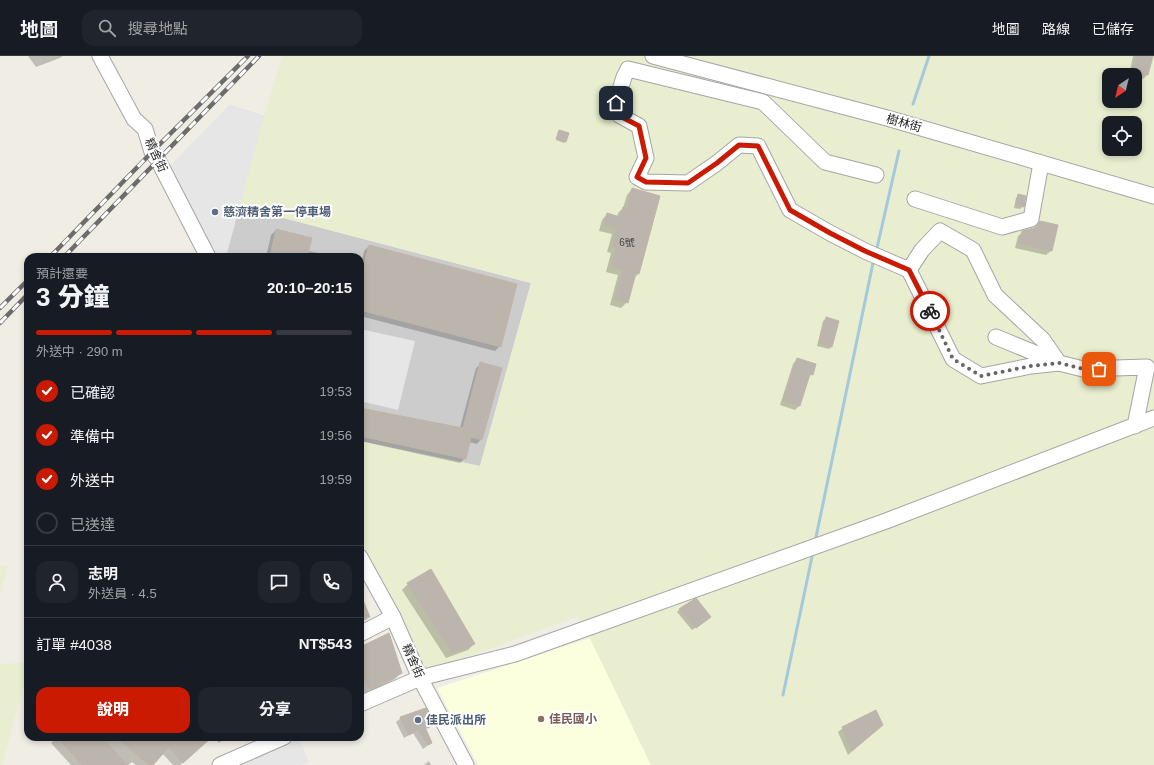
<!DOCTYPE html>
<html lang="zh-TW">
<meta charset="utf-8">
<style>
:root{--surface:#171b24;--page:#20242c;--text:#f1f3f6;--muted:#9ea1a6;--line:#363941;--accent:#ca1a02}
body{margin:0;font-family:Helvetica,"Noto Sans TC",sans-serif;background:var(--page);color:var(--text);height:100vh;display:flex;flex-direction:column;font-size:15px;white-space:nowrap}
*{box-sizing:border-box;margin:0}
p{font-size:13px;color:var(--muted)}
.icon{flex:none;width:22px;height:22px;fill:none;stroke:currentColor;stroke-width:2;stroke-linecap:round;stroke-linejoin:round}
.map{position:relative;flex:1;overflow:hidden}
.details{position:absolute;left:24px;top:197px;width:340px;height:488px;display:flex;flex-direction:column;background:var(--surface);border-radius:12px;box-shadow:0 2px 6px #0003}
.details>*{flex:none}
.needle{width:26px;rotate:215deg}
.fabs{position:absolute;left:1102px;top:12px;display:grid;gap:8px}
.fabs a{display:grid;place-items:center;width:40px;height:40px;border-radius:8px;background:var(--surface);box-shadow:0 2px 6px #0003;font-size:20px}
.pin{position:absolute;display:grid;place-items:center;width:34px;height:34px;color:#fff;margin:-17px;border-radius:8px;box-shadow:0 2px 6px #0006}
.courier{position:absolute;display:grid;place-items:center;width:40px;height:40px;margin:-20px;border:3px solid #ca1a02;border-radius:50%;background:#fff;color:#222;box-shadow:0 1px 5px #0007}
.headline em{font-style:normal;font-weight:800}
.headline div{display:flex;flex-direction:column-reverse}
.headline{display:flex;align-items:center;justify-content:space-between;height:68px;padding:0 12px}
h1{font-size:26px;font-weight:800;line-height:30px}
.bar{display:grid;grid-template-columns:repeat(4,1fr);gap:6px 4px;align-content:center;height:48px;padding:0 12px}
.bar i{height:5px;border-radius:3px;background:var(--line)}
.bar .active{background:var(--accent)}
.bar p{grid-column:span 4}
.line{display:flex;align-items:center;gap:10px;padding:0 12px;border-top:1px solid var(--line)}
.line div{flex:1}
.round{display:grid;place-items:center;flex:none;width:42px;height:42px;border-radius:12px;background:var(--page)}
ol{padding:0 12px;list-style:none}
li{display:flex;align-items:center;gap:12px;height:44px}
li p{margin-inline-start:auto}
li .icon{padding:4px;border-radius:50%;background:var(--accent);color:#fff;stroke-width:4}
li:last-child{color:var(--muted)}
li i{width:22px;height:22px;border:2px solid var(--line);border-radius:50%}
.button{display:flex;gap:8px;margin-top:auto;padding:8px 12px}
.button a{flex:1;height:46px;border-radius:12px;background:var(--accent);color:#fff;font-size:16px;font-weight:800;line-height:46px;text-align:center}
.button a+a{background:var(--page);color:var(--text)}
header{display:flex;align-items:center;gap:24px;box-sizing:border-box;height:56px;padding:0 20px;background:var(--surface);border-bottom:1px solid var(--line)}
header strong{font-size:19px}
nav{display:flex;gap:22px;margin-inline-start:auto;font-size:14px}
.search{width:280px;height:36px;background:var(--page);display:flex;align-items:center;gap:10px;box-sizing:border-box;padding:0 14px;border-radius:12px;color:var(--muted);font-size:15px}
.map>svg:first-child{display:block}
</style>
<header>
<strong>地圖</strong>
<div class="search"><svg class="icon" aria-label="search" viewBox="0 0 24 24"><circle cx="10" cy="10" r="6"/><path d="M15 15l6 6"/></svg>搜尋地點</div>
<nav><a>地圖</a><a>路線</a><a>已儲存</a></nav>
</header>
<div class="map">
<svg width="1154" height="709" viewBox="0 0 1154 709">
<rect width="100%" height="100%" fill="#efede4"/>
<path fill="#fbffdd" d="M 590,582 L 651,709 L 478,709 L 437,632 Z"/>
<path fill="#ccc" d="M 229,49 L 264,60 L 238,150 L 531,227 L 480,410 L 360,385 L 360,201 L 214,201 Z"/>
<g fill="#e8eecf" fill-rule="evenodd">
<path d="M 282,0 L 1154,0 L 1154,709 L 651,709 L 590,582 L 578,560 L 427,616 L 360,482 L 360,385 L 480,410 L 531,227 L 238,150 ZM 1109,19 L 1135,19 L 1135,45 L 1109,45 ZM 1109,67 L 1135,67 L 1135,93 L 1109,93 Z"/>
<path d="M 0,509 L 8,511 L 0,537 Z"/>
<path d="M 28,607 L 28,613 L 2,709 L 0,709 L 0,608 Z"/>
</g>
<g fill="#e6e6e6">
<path d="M 229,49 L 264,60 L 226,201 L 214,201 L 169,111 Z"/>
<path d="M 360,273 L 415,285 L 398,354 L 360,345 Z"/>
<path d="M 295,681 L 298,681 L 309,706 L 301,709 L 246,709 L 243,704 Z"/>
</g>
<g fill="#0003">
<path d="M 28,0 L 63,0 L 60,2 L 36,11 Z"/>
<path d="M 1133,0 L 1152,0 L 1147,19 L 1143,23 L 1135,22 L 1135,19 L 1129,19 Z"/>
<path d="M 559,75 L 565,86 L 564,87 L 556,84 Z"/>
<path d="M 632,133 L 638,218 L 634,222 L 627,246 L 621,252 L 610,249 L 618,219 L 606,216 L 611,197 L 607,196 L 612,178 L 599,175 L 602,164 L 607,158 L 617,161 L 618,157 L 623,152 L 627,139 Z"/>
<path d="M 1019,139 L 1023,150 L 1020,153 L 1014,152 L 1016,142 Z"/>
<path d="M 1040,166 L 1051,195 L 1046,199 L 1015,192 L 1018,180 L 1023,176 L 1035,172 Z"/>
<path d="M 276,174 L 308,195 L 339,201 L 266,201 L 271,179 Z"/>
<path d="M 369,190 L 500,290 L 495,295 L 360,260 L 360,205 L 362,205 L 364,195 Z"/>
<path d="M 826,263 L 832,290 L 829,293 L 817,290 L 823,265 Z"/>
<path d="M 797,303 L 812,318 L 808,322 L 799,350 L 795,354 L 780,349 L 793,308 Z"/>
<path d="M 481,308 L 481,383 L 477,388 L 469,386 L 465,402 L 460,407 L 360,385 L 360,353 L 460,372 L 476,312 Z"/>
<path d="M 408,528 L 474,588 L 468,594 L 446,602 L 402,534 Z"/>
<path d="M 360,540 L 369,561 L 366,564 L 360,564 Z"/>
<path d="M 680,553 L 707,564 L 692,574 L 677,556 Z"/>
<path d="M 360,592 L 401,617 L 395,623 L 364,639 L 360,633 Z"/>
<path d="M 401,662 L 433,668 L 429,672 L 425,673 L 431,687 L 423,693 L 413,677 L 404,682 L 396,666 Z"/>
<path d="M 843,672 L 877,673 L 848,699 L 838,676 Z"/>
<path d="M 58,681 L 211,681 L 180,709 L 173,709 L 162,697 L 151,709 L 136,709 L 132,706 L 128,709 L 71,709 L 51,687 Z"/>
<path d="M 214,681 L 226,681 L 219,687 Z"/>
<path d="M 429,705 L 431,709 L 424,709 Z"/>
</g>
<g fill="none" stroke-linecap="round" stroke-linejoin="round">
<g stroke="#a5c9dc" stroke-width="3">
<path d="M 913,48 L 929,0"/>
<path d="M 877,192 L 899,95"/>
<path d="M 815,486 L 873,207"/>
<path d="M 783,639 L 813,496"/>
</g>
</g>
<g fill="#bcb5ad" stroke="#c0b5a7">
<path d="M 1136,0 L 1153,0 L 1148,19 L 1132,16 Z"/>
<path d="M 559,74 L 569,77 L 566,86 L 556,83 Z"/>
<path d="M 632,132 L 660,140 L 639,218 L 636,217 L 628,247 L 615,243 L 623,214 L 611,210 L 616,191 L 612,190 L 617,172 L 604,169 L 607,157 L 620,161 L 623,151 L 627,152 Z"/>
<path d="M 1018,138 L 1026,140 L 1024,151 L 1016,149 Z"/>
<path d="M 1040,165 L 1058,169 L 1052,195 L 1019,187 L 1022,175 L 1034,172 L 1038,169 Z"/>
<path d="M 276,173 L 312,182 L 307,201 L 270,201 Z"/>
<path d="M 369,189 L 517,228 L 501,291 L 360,254 L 360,223 Z"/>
<path d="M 826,261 L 839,265 L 832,291 L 819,287 Z"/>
<path d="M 797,302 L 816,308 L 813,319 L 810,318 L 800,350 L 783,345 Z"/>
<path d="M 480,306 L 502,312 L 482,384 L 471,381 L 466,403 L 360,380 L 360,352 L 463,372 Z"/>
<path d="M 431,513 L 475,588 L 452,597 L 407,527 Z"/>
<path d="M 360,537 L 370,561 L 360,562 Z"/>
<path d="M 696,542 L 711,561 L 696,572 L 679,553 Z"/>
<path d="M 389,577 L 402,617 L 370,634 L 360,616 L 360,591 Z"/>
<path d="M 426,652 L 434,668 L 425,671 L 432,687 L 428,689 L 418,674 L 409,679 L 400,661 Z"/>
<path d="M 876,654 L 883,669 L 852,695 L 842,671 Z"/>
<path d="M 57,681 L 102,681 L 127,709 L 82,709 Z"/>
<path d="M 116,681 L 212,681 L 183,707 L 169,691 L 153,709 L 149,709 Z"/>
</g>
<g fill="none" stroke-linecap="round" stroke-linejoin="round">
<g stroke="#a5a5a5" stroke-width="17">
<g id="minor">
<path d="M 100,0 L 134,63 L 145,73 L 152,96 L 158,104 L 208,201"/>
<path d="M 653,0 L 887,62 L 1154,140"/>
<path d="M 876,119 L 825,106 L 763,46 L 628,13 L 624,21 L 616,47 L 619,59 L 639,70 L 646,102 L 637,121 L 646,126 L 688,127 L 717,107 L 739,89 L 758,90 L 790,154 L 830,177 L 865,195 L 909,214 L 922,194 L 940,175 L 973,194 L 995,239 L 1043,284 L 1059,307 L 1031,310 L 981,320 L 953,303 L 909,214"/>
<path d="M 915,143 L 1002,171 L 1031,163 L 1041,107"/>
<path d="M 996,281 L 1059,307 L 1083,313 L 1147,311 L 1135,370"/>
<path d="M 360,501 L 393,561 L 420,622 L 466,709"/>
<path d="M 360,578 L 393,561"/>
<path d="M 360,648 L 420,622 L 515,598 L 886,465 L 1154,362"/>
<path d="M 220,709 L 284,681"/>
</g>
</g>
<use href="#minor" stroke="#fff" stroke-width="15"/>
<g stroke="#6c6c6c" stroke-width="4.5">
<g id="rail">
<path d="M 50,201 L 152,96 L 248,0"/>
<path d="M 64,201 L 259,0"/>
<path d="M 0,252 L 28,224"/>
<path d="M 0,267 L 28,238"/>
</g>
</g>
<use href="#rail" stroke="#fff" stroke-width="3" stroke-dasharray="9" stroke-linecap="butt"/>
</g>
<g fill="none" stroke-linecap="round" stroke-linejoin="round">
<path stroke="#676663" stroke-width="4" stroke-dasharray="0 7.2" d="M 930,255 L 953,303 L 981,320 L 1031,310 L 1059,307 L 1083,313 L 1099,313"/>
<path stroke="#ca1a02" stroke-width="5" d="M 616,47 L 618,59 L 639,70 L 646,102 L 637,121 L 646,126 L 688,127 L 717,107 L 739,89 L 758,90 L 790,154 L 830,177 L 865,195 L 909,214 L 930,255"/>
</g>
<g fill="#5c6f8a" stroke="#fff" stroke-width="1.5">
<circle cx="215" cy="156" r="4"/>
<circle cx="418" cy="664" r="4"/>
</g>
<circle fill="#8d6e63" stroke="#fff" stroke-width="1.5" cx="541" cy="663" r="4"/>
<g text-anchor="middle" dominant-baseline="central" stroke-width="4" stroke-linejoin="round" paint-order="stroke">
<g font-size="10" fill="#464442">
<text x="627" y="186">6號</text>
</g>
<g font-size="12" fill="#1e1e1e" stroke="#fff">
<text transform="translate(904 67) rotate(16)">樹林街</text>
<text transform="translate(156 99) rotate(65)">精舍街</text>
<text transform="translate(413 605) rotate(66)">精舍街</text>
</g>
<g font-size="12" font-weight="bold" fill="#4e5e75" stroke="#fff" text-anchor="start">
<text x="223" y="156">慈濟精舍第一停車場</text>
<text x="426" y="664">佳民派出所</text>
</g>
<g font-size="12" font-weight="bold" fill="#785e54" stroke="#fff" text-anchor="start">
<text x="549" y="663">佳民國小</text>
</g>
</g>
</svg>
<div class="fabs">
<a><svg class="needle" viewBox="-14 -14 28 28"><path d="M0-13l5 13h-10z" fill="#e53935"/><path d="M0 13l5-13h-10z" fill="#9ea1a6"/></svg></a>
<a><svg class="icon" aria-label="locate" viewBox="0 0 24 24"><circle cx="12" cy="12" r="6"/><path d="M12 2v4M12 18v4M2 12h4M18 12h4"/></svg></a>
</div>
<div class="pin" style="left:1099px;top:313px;background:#ea580c"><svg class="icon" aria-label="bag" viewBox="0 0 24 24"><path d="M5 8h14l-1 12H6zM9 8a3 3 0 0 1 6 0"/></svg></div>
<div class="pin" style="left:616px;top:47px;background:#1f2937"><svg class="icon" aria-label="home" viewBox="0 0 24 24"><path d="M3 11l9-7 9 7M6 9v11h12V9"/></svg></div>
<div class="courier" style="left:930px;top:255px"><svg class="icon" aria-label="bike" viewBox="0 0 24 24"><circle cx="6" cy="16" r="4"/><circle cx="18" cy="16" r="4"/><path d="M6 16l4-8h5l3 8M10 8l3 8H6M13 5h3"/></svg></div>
<section class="details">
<div class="headline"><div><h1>3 分鐘</h1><p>預計還要</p></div><em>20:10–20:15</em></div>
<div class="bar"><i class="active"></i><i class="active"></i><i class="active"></i><i></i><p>外送中 · 290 m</p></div>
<ol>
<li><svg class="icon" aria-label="check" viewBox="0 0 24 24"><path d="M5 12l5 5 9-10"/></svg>已確認<p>19:53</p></li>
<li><svg class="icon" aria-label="check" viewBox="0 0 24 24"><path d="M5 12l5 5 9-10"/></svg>準備中<p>19:56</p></li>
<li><svg class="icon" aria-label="check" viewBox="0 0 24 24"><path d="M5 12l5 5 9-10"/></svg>外送中<p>19:59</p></li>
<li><i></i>已送達</li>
</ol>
<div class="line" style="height:72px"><a class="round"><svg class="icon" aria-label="person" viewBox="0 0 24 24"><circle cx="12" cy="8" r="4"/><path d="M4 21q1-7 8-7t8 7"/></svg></a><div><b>志明</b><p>外送員 · 4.5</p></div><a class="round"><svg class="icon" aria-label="chat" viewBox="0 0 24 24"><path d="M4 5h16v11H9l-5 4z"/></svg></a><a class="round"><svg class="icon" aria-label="phone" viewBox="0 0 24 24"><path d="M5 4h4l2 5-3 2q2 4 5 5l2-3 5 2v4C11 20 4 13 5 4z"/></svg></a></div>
<div class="line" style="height:52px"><div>訂單 #4038</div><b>NT$543</b></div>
<div class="button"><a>說明</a><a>分享</a></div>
</section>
</div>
